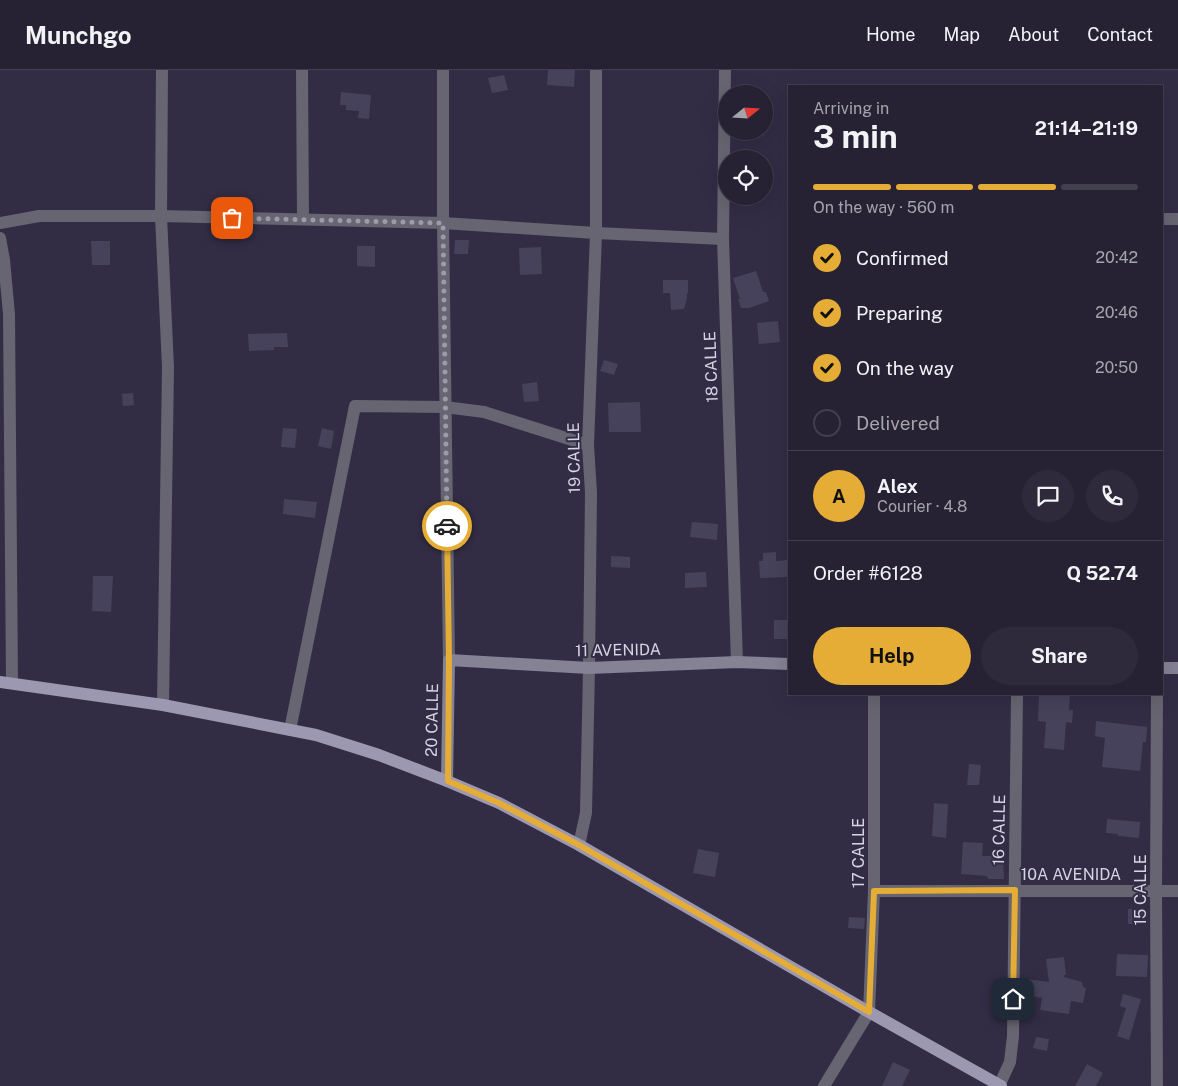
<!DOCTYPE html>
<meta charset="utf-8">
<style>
:root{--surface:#262234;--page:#2e2a3c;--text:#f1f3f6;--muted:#a4a4ac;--line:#423f4f;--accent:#e5ad35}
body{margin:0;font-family:"Public Sans",sans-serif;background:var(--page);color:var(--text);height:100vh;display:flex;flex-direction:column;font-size:19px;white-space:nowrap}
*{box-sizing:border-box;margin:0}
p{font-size:16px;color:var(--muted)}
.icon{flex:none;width:28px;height:28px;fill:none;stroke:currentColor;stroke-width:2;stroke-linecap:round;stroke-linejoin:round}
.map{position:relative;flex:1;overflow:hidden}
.sheet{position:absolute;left:788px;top:15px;width:375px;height:610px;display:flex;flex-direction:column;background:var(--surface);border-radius:0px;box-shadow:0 5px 20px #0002,0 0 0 1px var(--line)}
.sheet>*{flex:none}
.needle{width:32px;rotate:72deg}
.buttons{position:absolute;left:718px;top:15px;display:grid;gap:10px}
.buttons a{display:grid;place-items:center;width:55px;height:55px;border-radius:50%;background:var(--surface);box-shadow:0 5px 20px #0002,0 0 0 1px var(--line);font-size:25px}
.pin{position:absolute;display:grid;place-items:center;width:42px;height:42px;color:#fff;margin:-21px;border-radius:10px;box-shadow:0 2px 8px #0006}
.courier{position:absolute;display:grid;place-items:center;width:50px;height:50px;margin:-25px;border:4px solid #e5ad35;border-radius:50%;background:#fff;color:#222;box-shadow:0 1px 6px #0007}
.headline em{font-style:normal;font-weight:700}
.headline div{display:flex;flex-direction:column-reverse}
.headline{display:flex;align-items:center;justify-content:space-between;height:85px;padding:0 25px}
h1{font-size:32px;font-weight:700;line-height:38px}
.bar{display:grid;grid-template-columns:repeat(4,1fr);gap:8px 5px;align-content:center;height:60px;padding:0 25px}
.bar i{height:6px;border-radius:4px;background:var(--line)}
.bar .on{background:var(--accent)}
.bar p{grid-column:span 4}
.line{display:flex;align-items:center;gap:12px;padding:0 25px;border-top:1px solid var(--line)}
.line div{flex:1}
.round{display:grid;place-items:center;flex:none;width:52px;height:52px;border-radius:26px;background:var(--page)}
ol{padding:0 25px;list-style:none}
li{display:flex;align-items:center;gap:15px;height:55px}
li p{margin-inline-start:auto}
li .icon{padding:5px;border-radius:50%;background:var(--accent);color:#111;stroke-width:4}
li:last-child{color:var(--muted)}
li i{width:28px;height:28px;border:2px solid var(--line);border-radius:50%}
.cta{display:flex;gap:10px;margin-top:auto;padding:10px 25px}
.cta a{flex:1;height:58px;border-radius:30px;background:var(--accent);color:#111;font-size:20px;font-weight:700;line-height:58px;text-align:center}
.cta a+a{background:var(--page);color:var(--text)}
header{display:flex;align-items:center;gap:30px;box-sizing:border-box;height:70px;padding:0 25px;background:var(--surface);border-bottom:1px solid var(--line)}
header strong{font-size:24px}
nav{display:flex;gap:28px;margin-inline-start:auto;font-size:18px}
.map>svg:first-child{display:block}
</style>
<header>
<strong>Munchgo</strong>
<nav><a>Home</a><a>Map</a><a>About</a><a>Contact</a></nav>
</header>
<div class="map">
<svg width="1178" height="1016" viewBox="0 0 1178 1016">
<rect width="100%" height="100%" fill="#322d45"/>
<g fill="#46425b">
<path d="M 548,0 L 575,0 L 574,17 L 547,15 Z"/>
<path d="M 504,5 L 508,20 L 492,23 L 488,8 Z"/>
<path d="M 341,22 L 371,25 L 369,49 L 358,48 L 359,41 L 346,40 L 346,35 L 340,35 Z"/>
<path d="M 455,170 L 469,170 L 468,184 L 454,184 Z"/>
<path d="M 91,171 L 110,171 L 110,195 L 92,195 Z"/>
<path d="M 357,176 L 375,176 L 375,197 L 357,196 Z"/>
<path d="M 541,177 L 542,204 L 520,205 L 519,178 Z"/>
<path d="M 756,201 L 763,222 L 766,222 L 769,231 L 749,238 L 741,238 L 738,229 L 740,229 L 733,208 Z"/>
<path d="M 663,210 L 688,210 L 688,223 L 687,223 L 687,228 L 684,239 L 671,240 L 670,223 L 663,223 Z"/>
<path d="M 778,251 L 780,272 L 759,274 L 757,253 Z"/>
<path d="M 287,263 L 288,277 L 274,277 L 274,280 L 249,281 L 248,264 Z"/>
<path d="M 604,290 L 618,294 L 614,305 L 600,301 Z"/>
<path d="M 537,312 L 539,331 L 524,332 L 522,314 Z"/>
<path d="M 133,323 L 134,335 L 123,336 L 122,324 Z"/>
<path d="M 640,332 L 641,362 L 609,362 L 608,333 Z"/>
<path d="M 283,358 L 297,359 L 295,378 L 281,377 Z"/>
<path d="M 322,358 L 334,361 L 331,379 L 318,376 Z"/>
<path d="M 284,429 L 317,432 L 315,448 L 283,444 Z"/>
<path d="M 692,452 L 718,454 L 717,470 L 690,467 Z"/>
<path d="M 776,482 L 776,491 L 787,490 L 788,507 L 760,508 L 759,491 L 763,491 L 763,483 Z"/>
<path d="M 611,486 L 630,487 L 630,498 L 611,497 Z"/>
<path d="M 706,502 L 707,517 L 685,518 L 685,503 Z"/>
<path d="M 93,506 L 113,506 L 111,542 L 92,541 Z"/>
<rect x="774" y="550" width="15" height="19"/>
<path d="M 1039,624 L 1070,624 L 1069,640 L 1073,640 L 1072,653 L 1066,652 L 1064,680 L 1044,678 L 1046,652 L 1038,651 Z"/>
<path d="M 1096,651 L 1147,657 L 1146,672 L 1143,672 L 1140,701 L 1102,697 L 1105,668 L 1095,666 Z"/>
<path d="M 969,694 L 981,695 L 979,715 L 967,715 Z"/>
<path d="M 934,733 L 948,734 L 946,768 L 932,766 Z"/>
<path d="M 1107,749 L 1140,752 L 1139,768 L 1118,766 L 1118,764 L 1106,763 Z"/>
<path d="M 963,772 L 983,773 L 982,786 L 1003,786 L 1004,809 L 988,809 L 987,806 L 961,804 Z"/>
<path d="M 698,779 L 719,783 L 715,807 L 693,803 Z"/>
<rect x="1128" y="839" width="18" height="15"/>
<path d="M 849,847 L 865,848 L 864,859 L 848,858 Z"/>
<path d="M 1117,884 L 1148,885 L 1147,907 L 1116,906 Z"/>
<path d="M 1064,887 L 1066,905 L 1064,905 L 1064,907 L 1082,912 L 1083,917 L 1086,918 L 1083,933 L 1071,931 L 1069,944 L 1040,940 L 1042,928 L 1024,925 L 1026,909 L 1049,912 L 1046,889 Z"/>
<path d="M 1123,924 L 1141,929 L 1129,970 L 1117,966 L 1126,938 L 1120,936 Z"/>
<path d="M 1036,967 L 1049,969 L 1047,981 L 1033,978 Z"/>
<path d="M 893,992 L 910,1000 L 902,1016 L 882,1016 Z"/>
<path d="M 1087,994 L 1103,1003 L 1096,1016 L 1075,1016 Z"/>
</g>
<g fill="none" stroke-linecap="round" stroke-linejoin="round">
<g stroke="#676571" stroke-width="12">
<path d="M 162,0 L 161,146 L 168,297 L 163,635"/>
<path d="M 302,0 L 303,149"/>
<path d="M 443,0 L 443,153 L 449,590"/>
<path d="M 725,0 L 723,169 L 737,592"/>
<path d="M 1161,149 L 1178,149"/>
<path d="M 0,153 L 39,146 L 161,146 L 443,153 L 596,163 L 723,169"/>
<path d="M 0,168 L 4,190 L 9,244 L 12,612"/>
<path d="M 1157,624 L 1156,820 L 1157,1016"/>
<path d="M 290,660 L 355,336 L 445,337 L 484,342 L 588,375"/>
<path d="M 579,775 L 586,743 L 589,598 L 591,423 L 588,375 L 596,163 L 596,0"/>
<path d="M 874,821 L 1178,821"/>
<path d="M 824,1016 L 869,942 L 874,821 L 874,624"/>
<path d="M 999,1016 L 1010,992 L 1013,966 L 1017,624"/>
</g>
<g stroke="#858295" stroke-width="12">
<path d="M 1161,598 L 1178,598"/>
<path d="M 447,711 L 449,590 L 589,598 L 737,592 L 789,594"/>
</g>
<path stroke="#9c98b1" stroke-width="12" d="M 0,612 L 163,635 L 316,665 L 379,685 L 447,711 L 499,733 L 579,775 L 869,942 L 1001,1016"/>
</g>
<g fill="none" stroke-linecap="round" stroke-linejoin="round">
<path stroke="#9d9aac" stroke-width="5" stroke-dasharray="0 9" d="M 232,148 L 443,153 L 447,456"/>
<path stroke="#e5ad35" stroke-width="6" d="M 447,456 L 449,590 L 448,711 L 499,733 L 579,775 L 869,942 L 874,821 L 1015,820 L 1013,929"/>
</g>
<g text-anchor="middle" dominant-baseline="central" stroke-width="4" stroke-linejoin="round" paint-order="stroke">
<g font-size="16" fill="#d6d4e3" stroke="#322d45">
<text transform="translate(711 297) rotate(-92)">18 CALLE</text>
<text transform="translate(574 388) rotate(-91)">19 CALLE</text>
<text transform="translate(618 580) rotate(-1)">11 AVENIDA</text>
<text transform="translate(432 650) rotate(-89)">20 CALLE</text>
<text transform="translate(999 760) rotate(-89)">16 CALLE</text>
<text transform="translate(858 783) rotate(-90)">17 CALLE</text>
<text x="1071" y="804">10A AVENIDA</text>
<text transform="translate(1140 820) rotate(-90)">15 CALLE</text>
</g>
</g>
</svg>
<div class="buttons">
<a><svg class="needle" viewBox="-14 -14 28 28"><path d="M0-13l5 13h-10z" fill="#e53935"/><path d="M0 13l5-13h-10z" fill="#a4a4ac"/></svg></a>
<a><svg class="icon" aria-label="locate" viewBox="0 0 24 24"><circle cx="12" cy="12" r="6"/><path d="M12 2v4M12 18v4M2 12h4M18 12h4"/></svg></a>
</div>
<div class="pin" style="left:232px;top:148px;background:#ea580c"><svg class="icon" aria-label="bag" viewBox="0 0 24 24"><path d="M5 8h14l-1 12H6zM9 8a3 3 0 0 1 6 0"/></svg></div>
<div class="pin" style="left:1013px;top:929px;background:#1f2937"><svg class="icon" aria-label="home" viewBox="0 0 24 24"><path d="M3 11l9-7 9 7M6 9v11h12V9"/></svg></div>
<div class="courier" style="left:447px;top:456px"><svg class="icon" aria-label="car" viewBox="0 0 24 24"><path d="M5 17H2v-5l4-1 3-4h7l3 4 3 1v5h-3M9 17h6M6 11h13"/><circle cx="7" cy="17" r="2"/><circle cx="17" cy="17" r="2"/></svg></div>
<section class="sheet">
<div class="headline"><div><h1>3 min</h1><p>Arriving in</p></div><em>21:14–21:19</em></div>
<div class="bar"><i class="on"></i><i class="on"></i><i class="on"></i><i></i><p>On the way · 560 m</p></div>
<ol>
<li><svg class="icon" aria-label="check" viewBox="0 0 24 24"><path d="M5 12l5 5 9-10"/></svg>Confirmed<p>20:42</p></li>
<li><svg class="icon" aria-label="check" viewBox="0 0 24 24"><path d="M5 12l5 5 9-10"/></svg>Preparing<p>20:46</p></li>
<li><svg class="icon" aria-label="check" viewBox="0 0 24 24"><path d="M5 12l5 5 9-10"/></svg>On the way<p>20:50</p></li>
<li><i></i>Delivered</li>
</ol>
<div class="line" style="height:90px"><b class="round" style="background:var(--accent);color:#111">A</b><div><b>Alex</b><p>Courier · 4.8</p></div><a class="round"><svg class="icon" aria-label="chat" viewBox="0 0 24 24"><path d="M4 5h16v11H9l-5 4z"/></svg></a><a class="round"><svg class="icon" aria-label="phone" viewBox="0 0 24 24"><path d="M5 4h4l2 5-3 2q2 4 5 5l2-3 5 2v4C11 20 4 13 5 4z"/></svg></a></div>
<div class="line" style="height:65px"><div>Order #6128</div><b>Q 52.74</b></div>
<div class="cta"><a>Help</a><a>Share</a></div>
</section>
</div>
